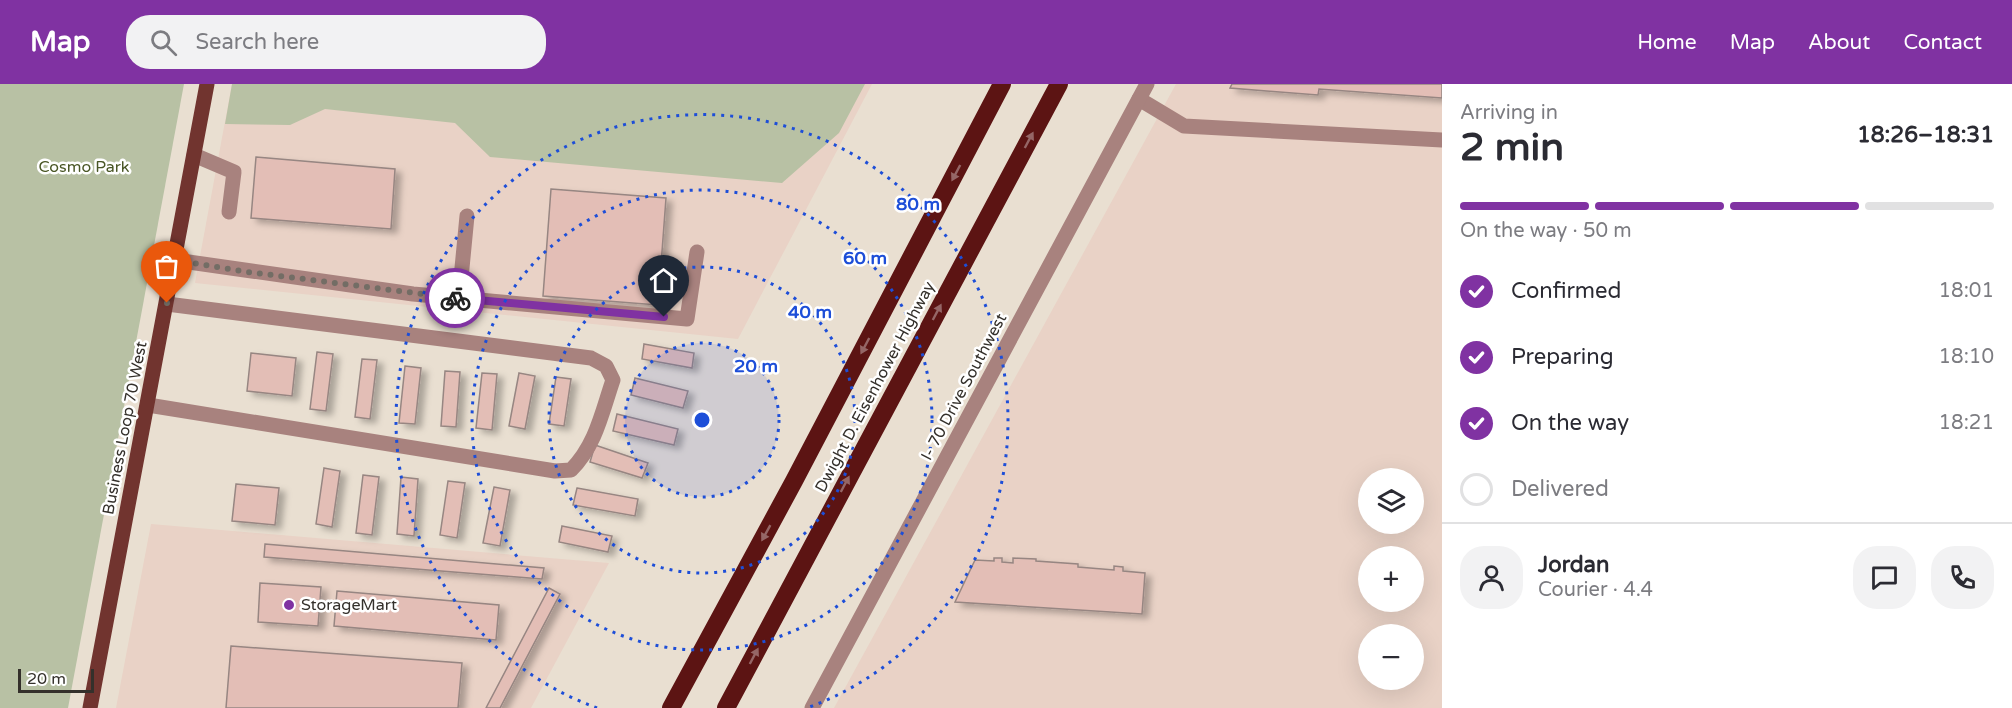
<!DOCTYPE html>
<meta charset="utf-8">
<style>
:root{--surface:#fff;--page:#f2f2f3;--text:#2b2b33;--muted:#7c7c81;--line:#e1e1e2;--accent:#8032a2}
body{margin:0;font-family:"Varela Round",sans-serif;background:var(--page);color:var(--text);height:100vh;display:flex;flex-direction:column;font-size:22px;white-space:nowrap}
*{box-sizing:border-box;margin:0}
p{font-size:20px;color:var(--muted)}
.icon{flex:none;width:33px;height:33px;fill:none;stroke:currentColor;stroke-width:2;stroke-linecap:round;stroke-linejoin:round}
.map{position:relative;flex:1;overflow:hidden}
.side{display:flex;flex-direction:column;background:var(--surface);width:570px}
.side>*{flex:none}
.buttons{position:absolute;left:1358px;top:384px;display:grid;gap:12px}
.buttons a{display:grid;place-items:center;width:66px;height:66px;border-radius:50%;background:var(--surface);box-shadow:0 6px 24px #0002;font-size:30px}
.scale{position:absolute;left:18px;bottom:15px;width:76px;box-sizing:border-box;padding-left:6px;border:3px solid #34302b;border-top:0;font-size:16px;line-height:21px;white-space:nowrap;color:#34302b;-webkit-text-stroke:4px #fff;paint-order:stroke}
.pin{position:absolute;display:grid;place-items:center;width:51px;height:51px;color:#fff;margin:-62px -26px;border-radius:50% 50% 50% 0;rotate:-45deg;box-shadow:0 0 6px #0007}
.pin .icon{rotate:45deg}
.courier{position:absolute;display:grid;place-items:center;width:60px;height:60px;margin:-30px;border:4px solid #8032a2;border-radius:50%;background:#fff;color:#222;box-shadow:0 2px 8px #0007}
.head em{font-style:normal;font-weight:700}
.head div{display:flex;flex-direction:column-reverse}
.head{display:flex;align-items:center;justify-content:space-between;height:102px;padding:0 18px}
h1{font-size:39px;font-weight:700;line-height:45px}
.bar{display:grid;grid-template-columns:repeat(4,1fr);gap:9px 6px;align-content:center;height:72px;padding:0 18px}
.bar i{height:8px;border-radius:4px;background:var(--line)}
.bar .current{background:var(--accent)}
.bar p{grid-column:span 4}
.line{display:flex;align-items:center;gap:15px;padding:0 18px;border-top:2px solid var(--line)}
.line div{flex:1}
.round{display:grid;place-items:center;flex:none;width:63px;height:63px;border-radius:24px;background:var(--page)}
ol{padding:0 18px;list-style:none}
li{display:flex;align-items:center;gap:18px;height:66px}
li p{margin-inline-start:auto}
li .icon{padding:6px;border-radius:50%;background:var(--accent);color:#fff;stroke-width:4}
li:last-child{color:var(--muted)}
li i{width:33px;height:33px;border:3px solid var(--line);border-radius:50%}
header{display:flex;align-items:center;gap:36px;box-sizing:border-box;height:84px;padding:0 30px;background:var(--accent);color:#fff}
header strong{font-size:28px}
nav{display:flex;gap:33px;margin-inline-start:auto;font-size:21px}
.search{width:420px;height:54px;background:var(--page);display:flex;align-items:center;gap:15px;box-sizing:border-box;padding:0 21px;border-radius:24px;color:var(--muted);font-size:22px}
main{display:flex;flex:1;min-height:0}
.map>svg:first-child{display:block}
</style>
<header>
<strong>Map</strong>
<div class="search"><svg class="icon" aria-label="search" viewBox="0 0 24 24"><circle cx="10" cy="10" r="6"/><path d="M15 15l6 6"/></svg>Search here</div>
<nav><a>Home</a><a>Map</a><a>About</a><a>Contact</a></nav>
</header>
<main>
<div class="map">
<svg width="1442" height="624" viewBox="0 0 1442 624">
<defs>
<filter id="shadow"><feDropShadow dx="6" dy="4" stdDeviation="3" flood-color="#0004"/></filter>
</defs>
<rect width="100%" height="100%" fill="#e9dfd1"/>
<g fill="#e9d2c6" fill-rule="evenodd">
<path d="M 232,0 L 872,0 L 738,255 L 195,199 Z"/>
<path d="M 1176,0 L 1442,0 L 1442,624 L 834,624 ZM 1368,394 L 1413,394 L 1413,440 L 1368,440 ZM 1368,472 L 1413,472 L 1413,518 L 1368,518 ZM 1368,550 L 1413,550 L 1413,596 L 1368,596 Z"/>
<path d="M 151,440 L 609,479 L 531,624 L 116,624 Z"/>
</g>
<g fill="#b8c1a4">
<path d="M 0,0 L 184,0 L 68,624 L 0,624 Z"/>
<path d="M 232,0 L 865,0 L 839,49 L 782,99 L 490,73 L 455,39 L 325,25 L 290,41 L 225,40 Z"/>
</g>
<g fill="#e3beb6" stroke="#978682" stroke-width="1.5" filter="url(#shadow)">
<path d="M 1232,0 L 1442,0 L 1442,14 L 1319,5 L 1318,11 L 1230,4 Z"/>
<path d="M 256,73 L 395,85 L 391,145 L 251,134 Z"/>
<path d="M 551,105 L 666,114 L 658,221 L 543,212 Z"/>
<path d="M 644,260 L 694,269 L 692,284 L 642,275 Z"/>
<path d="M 317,268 L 333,270 L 326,327 L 310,325 Z"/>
<path d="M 251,269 L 296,274 L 292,312 L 247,307 Z"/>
<path d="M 362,275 L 377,276 L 370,335 L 355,333 Z"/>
<path d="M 405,282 L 421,284 L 415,340 L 399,339 Z"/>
<path d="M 445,287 L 460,288 L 456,343 L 441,342 Z"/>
<path d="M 482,289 L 497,290 L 492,346 L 476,344 Z"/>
<path d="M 519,289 L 535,292 L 525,345 L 509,342 Z"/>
<path d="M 556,293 L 571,295 L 564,342 L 549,340 Z"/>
<path d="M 635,294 L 688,307 L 683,324 L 631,311 Z"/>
<path d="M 617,330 L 678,345 L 674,361 L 613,347 Z"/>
<path d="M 595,361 L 648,379 L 642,394 L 590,378 Z"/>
<path d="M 324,384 L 340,387 L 332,443 L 316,440 Z"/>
<path d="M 363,391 L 379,393 L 372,451 L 356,449 Z"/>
<path d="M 401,393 L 418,395 L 414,452 L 397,450 Z"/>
<path d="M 448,397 L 465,399 L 457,454 L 440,451 Z"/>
<path d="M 236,400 L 279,404 L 275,441 L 232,437 Z"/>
<path d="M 494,403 L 510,406 L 500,462 L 483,459 Z"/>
<path d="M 577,404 L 638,415 L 635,432 L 573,421 Z"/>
<path d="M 562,442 L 612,452 L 608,468 L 559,458 Z"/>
<path d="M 265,460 L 544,484 L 542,495 L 264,473 Z"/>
<path d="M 994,474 L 1002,474 L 1002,478 L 1013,479 L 1013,474 L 1036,475 L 1036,477 L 1078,480 L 1078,483 L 1114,486 L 1114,482 L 1123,483 L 1123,487 L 1145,489 L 1142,530 L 955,518 L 975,476 L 994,477 Z"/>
<path d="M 260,499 L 321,503 L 318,542 L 258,538 Z"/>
<path d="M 549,504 L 560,510 L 500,624 L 486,624 Z"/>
<path d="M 337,507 L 499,521 L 496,556 L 334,542 Z"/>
<path d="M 231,562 L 462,579 L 458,624 L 226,624 Z"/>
</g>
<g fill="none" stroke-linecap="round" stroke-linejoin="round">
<g stroke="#a8827e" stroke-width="15">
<path d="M 1139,15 L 1184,42 L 1442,56"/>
<path d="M 194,71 L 234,88 L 229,128"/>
<path d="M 175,176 L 413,210 L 687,235 L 697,168"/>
<path d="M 459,215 L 467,132"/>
<path d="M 148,321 L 555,387 L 571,386 C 596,361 602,328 613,296 L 606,282 L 591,274 L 167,220"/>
<path d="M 812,624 L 1147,0"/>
</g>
<path stroke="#71342f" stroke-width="15" d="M 90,624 L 207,0"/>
<g stroke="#5c1413" stroke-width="18">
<path d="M 671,624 L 794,397 L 1002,0"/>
<path d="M 726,624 L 1059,0"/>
</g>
</g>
<defs><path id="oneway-solid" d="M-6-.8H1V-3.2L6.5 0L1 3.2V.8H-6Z" transform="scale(1.5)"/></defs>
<g fill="#956666">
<use href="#oneway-solid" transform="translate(1029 56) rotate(-62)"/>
<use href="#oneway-solid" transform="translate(956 89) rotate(118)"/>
<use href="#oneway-solid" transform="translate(937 228) rotate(-62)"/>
<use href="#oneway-solid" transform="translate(865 262) rotate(118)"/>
<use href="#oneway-solid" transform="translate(845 400) rotate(-62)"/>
<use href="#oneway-solid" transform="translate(766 449) rotate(119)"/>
<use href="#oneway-solid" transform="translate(754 572) rotate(-62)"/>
</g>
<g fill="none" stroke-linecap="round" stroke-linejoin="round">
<path stroke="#736d65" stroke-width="6" stroke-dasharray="0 10.8" d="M 167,219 L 175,176 L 248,188 L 455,214"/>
<path stroke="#8032a2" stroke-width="8" d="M 455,214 L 664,233"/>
</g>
<circle cx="702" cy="336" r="77" fill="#1d4ed8" fill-opacity=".12"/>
<g fill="none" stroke="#1d4ed8" stroke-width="3" stroke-dasharray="3 6">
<circle cx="702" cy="336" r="77"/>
<circle cx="702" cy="336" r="153"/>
<circle cx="702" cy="336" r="230"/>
<path d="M597 624A306 306 0 1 1 807 624"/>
</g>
<circle fill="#8032a2" stroke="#fff" stroke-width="2" cx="289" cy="521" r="6"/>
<g text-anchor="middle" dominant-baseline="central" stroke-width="5" stroke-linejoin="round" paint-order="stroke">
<g font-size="16" fill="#495625" stroke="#fff">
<text x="84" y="83">Cosmo Park</text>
</g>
<g font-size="16" fill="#34302b" stroke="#fff">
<text transform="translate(875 303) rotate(-62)">Dwight D. Eisenhower Highway</text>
<text transform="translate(964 303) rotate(-62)">I- 70 Drive Southwest</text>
<text transform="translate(125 344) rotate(-79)">Business Loop 70 West</text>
</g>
<g font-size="16" fill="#34302b" stroke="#fff" text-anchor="start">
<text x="301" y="521">StorageMart</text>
</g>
</g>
<circle cx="702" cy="336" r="9" fill="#1d4ed8" stroke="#fff" stroke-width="3"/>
<g font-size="18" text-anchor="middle" font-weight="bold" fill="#1d4ed8" stroke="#fff" stroke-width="5" stroke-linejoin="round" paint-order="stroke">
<text x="918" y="126">80 m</text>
<text x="865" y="180">60 m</text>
<text x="810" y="234">40 m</text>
<text x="756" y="288">20 m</text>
</g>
</svg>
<div class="buttons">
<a><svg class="icon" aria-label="layers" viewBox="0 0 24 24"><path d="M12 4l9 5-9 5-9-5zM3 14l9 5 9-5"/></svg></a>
<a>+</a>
<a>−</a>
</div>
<div class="scale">20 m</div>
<div class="pin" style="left:167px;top:219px;background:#ea580c"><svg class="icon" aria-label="bag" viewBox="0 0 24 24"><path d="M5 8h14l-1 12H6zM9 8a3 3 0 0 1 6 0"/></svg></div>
<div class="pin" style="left:664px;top:233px;background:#1f2937"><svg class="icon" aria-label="home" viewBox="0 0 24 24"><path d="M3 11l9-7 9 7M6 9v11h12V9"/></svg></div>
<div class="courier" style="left:455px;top:214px"><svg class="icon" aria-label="bike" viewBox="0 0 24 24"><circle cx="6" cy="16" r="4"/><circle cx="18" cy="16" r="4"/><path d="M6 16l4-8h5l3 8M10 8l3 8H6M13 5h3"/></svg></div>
</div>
<section class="side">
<div class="head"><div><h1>2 min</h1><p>Arriving in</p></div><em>18:26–18:31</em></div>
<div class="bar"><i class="current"></i><i class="current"></i><i class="current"></i><i></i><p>On the way · 50 m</p></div>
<ol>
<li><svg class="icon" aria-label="check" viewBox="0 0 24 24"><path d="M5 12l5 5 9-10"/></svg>Confirmed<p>18:01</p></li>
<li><svg class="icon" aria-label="check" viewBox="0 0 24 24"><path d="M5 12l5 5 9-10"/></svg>Preparing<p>18:10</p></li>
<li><svg class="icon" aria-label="check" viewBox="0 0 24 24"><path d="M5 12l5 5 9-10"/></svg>On the way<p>18:21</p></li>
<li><i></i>Delivered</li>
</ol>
<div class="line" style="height:108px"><a class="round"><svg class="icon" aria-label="person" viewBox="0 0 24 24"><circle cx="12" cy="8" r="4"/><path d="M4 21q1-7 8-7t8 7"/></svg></a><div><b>Jordan</b><p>Courier · 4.4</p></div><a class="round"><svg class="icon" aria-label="chat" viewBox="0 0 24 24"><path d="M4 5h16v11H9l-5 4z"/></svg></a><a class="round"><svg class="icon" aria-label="phone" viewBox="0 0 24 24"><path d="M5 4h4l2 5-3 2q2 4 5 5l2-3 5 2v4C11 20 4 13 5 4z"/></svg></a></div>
</section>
</main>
